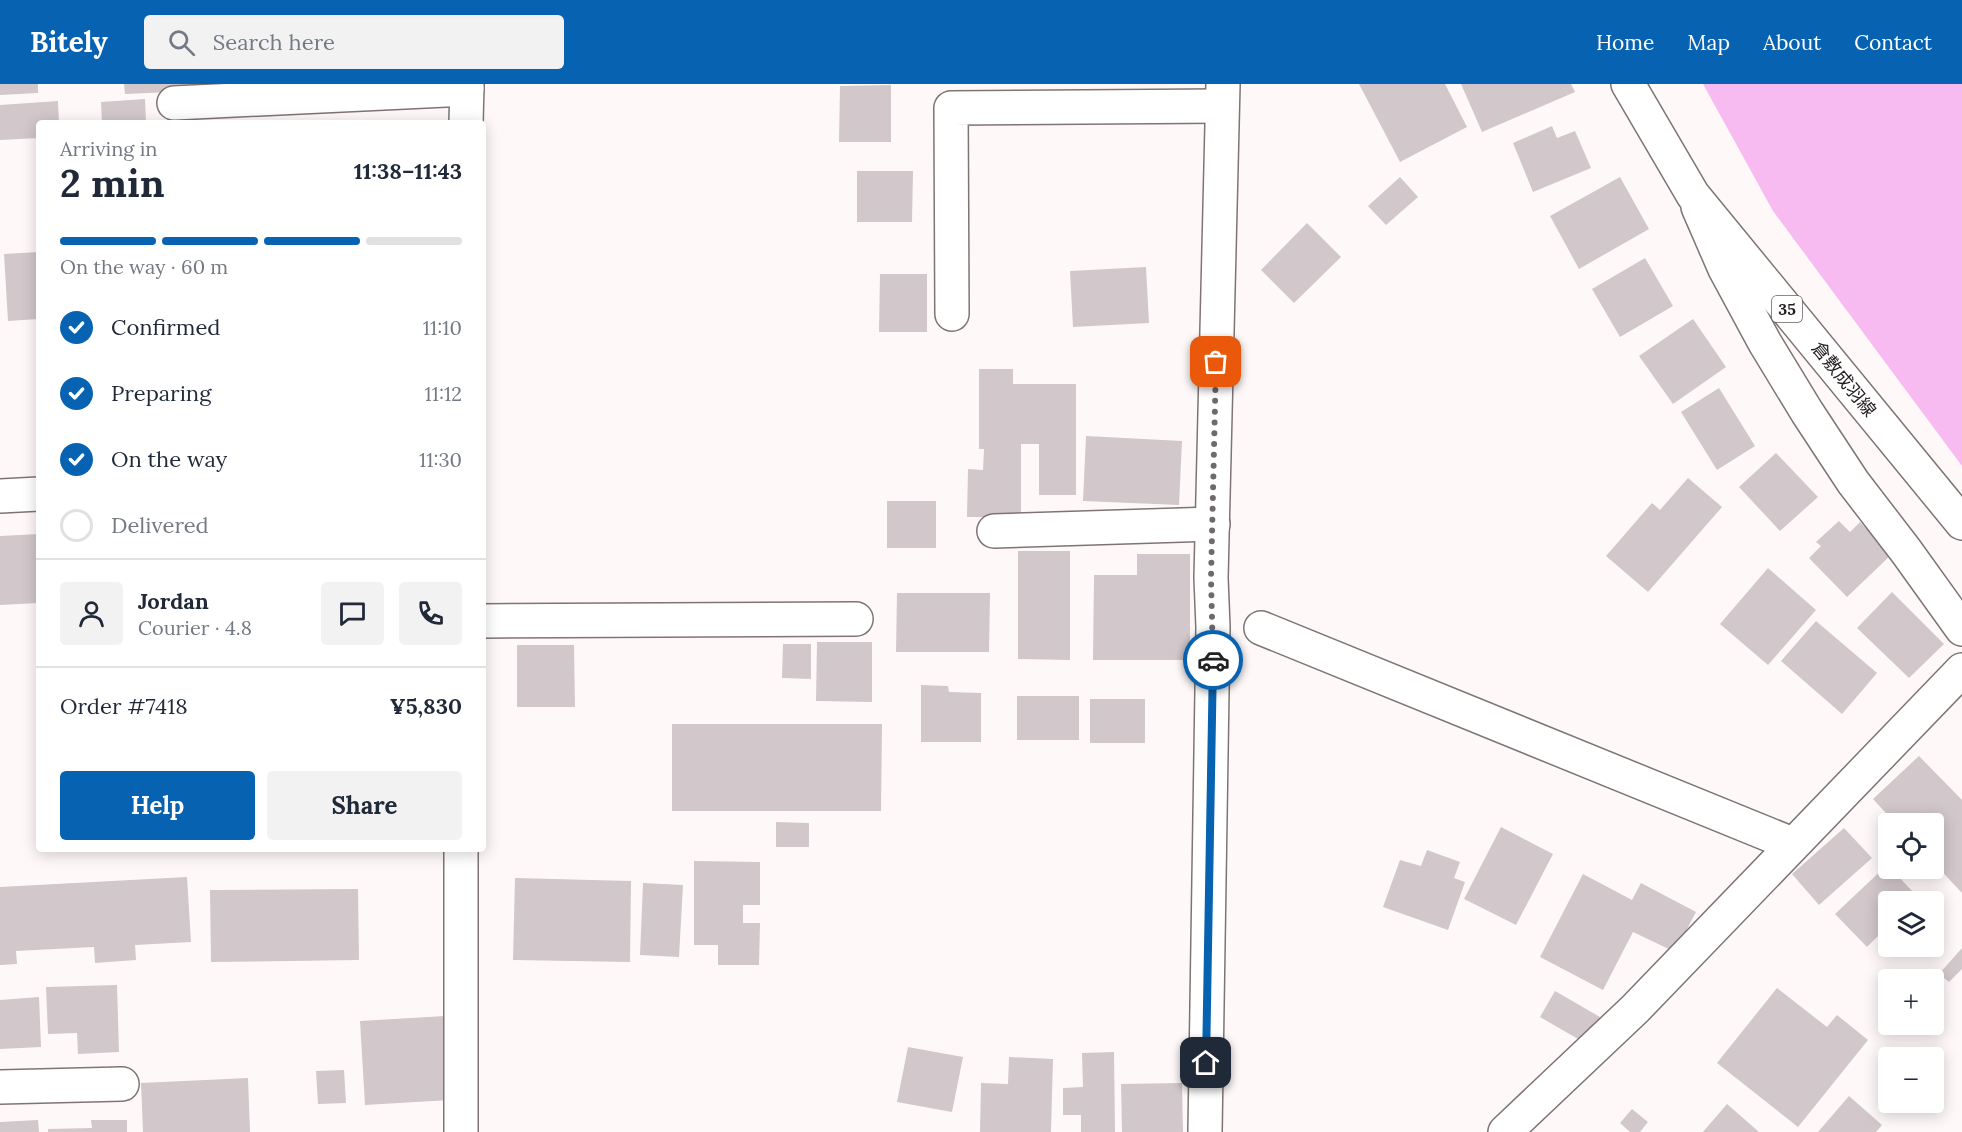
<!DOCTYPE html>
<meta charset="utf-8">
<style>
:root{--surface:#fff;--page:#f2f2f3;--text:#1f2937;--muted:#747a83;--line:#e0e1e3;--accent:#0763b1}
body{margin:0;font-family:Lora,"Noto Sans JP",serif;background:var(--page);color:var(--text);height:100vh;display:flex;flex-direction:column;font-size:22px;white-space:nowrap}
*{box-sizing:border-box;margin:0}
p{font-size:20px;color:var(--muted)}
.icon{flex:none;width:33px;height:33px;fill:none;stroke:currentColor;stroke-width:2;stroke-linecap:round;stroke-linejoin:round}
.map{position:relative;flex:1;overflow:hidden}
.side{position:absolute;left:36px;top:36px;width:450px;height:732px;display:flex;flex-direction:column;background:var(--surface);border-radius:6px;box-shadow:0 3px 15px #0003}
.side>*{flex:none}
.tools{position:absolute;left:1878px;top:729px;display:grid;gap:12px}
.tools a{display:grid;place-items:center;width:66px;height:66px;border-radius:6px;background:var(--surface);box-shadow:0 3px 15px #0003;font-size:30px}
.pin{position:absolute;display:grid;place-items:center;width:51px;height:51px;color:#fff;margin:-26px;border-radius:12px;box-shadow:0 3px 9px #0006}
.courier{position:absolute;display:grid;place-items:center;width:60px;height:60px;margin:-30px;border:4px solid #0763b1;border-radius:50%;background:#fff;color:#222;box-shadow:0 2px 8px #0007}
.overview em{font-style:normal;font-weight:700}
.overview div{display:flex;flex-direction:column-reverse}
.overview{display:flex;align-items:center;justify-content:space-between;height:102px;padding:0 24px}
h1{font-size:39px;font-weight:700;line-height:45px}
.bar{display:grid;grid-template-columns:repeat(4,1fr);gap:9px 6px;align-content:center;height:72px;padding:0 24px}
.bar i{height:8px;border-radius:4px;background:var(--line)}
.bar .active{background:var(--accent)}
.bar p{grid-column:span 4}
.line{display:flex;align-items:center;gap:15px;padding:0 24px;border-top:2px solid var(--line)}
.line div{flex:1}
.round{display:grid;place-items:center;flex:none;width:63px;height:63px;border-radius:6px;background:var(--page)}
ol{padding:0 24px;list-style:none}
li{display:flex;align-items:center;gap:18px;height:66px}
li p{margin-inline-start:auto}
li .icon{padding:6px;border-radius:50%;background:var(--accent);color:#fff;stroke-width:4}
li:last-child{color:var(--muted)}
li i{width:33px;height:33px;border:3px solid var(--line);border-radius:50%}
.cta{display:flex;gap:12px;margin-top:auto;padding:12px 24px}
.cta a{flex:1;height:69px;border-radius:6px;background:var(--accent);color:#fff;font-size:24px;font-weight:700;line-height:69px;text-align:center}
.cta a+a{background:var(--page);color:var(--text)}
header{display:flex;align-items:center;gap:36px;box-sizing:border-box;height:84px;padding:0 30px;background:var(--accent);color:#fff}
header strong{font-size:28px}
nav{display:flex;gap:33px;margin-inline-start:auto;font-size:21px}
.search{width:420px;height:54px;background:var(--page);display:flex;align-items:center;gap:15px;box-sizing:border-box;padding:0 21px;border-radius:6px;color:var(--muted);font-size:22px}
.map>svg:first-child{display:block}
</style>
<header>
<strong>Bitely</strong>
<div class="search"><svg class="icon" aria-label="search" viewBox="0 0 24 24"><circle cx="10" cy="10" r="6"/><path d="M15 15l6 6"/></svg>Search here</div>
<nav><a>Home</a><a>Map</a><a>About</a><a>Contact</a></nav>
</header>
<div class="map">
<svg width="1962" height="1048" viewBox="0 0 1962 1048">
<rect width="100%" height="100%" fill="#fef9f8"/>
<path fill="#f7bbf1" d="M 1703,0 L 1962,0 L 1962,382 L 1773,127 Z"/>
<g fill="#d2c7ca">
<path d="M 0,0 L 38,0 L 38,9 L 0,11 Z"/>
<path d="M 124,0 L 197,0 L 198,7 L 125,10 Z"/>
<path d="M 1359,0 L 1445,0 L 1467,43 L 1400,78 Z"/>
<path d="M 1461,0 L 1571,0 L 1575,8 L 1482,48 Z"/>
<path d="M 891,1 L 891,58 L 839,58 L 840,2 Z"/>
<path d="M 145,15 L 146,39 L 102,39 L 101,18 Z"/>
<path d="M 58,17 L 59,39 L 39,39 L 39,54 L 0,56 L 0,21 Z"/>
<path d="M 1552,42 L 1557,54 L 1575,47 L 1591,84 L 1533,108 L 1513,59 Z"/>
<path d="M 857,87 L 913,87 L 912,138 L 857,138 Z"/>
<path d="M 1400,93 L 1418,113 L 1386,141 L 1368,122 Z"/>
<path d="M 1620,93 L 1649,145 L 1579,185 L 1550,132 Z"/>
<path d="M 1307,139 L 1341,173 L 1294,219 L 1261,186 Z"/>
<path d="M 39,168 L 39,235 L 8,237 L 4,170 Z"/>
<path d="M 1645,174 L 1673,222 L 1620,253 L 1592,205 Z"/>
<path d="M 1146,183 L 1149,239 L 1073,243 L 1070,187 Z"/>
<path d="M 880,190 L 927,190 L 927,248 L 879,248 Z"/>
<path d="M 1693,235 L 1726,283 L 1673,320 L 1639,272 Z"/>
<path d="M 979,285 L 1013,285 L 1013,300 L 1076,300 L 1076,411 L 1039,411 L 1039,360 L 1021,360 L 1021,433 L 967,433 L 968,385 L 983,386 L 984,365 L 979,365 Z"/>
<path d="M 1719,304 L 1755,362 L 1717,386 L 1681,328 Z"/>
<path d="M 1086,352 L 1182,357 L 1179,421 L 1083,417 Z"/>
<path d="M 1776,369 L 1818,413 L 1780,447 L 1739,403 Z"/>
<path d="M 1688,394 L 1722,423 L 1648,508 L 1606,472 L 1652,419 L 1660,426 Z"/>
<rect x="887" y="417" width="49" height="47"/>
<path d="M 1839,437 L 1850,448 L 1860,438 L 1891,471 L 1847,513 L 1809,474 L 1821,462 L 1816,458 Z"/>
<path d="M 39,450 L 39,519 L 0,521 L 0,452 Z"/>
<path d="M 1018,467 L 1070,467 L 1070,576 L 1018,575 Z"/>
<path d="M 1137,470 L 1190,470 L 1190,576 L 1093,576 L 1094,491 L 1137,491 Z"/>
<path d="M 1768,484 L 1816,526 L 1768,581 L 1720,540 Z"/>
<path d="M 1892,508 L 1944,560 L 1909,594 L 1857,544 Z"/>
<path d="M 897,509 L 990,509 L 989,568 L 896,568 Z"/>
<path d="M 1816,537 L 1877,589 L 1842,630 L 1781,577 Z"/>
<path d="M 817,558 L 872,558 L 872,618 L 816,617 Z"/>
<path d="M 783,560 L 811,560 L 811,595 L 782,594 Z"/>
<path d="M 517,561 L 574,561 L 575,623 L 517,623 Z"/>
<path d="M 921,601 L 948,602 L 949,608 L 981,609 L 981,658 L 921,658 Z"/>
<rect x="1017" y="612" width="62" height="44"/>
<rect x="1090" y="615" width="55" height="44"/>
<path d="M 672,640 L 882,640 L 881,727 L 672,727 Z"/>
<path d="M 1919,672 L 1962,716 L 1962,809 L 1934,779 L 1934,740 L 1896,740 L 1873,715 Z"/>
<path d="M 776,738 L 809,739 L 809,763 L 776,763 Z"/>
<path d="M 1501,743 L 1553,770 L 1516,841 L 1464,815 Z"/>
<path d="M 1844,744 L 1872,774 L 1819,821 L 1792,790 Z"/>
<path d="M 1427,766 L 1460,778 L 1454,794 L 1465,798 L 1448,846 L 1383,823 L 1400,776 L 1421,782 Z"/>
<path d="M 694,777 L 760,778 L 760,821 L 743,821 L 743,839 L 760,839 L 759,881 L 718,881 L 718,861 L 694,861 Z"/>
<path d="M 1887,781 L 1919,814 L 1915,818 L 1888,818 L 1888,842 L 1867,863 L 1835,830 Z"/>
<path d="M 1583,790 L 1632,816 L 1641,799 L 1696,828 L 1675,868 L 1633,848 L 1603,906 L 1540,873 Z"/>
<path d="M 187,793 L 191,858 L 135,861 L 136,876 L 95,879 L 94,863 L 16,867 L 17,880 L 0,881 L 0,803 Z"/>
<path d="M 515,794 L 631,797 L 630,878 L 513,876 Z"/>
<path d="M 643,799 L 683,801 L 679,873 L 640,871 Z"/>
<path d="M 358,805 L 359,876 L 211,878 L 210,806 Z"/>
<path d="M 1962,864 L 1962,885 L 1949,898 L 1939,890 Z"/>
<path d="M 117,901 L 119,968 L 78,970 L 77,949 L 48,950 L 46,903 Z"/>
<path d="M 1777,904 L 1827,943 L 1837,931 L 1868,956 L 1798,1043 L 1717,979 Z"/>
<path d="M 1555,907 L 1600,933 L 1585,959 L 1540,933 Z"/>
<path d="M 39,913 L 41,963 L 0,965 L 0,916 Z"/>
<path d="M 445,932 L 450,1016 L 365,1021 L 360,937 Z"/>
<path d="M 908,963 L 963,973 L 952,1028 L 897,1018 Z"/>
<path d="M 1114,968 L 1115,1048 L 1081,1048 L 1081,1031 L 1063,1031 L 1063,1004 L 1083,1003 L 1082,969 Z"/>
<path d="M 1009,973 L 1053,975 L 1051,1048 L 980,1048 L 981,999 L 1008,1000 Z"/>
<path d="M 344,986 L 346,1019 L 318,1020 L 316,987 Z"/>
<path d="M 248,994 L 250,1048 L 143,1048 L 141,999 Z"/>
<path d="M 1182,999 L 1183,1048 L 1122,1048 L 1121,1000 Z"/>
<path d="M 1849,1012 L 1882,1041 L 1876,1048 L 1818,1048 Z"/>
<path d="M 1727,1020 L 1759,1048 L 1703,1048 Z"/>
<path d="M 1632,1025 L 1648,1038 L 1640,1048 L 1630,1048 L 1620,1039 Z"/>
<path d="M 38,1036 L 39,1048 L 0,1048 L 0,1038 Z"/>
<path d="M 91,1036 L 127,1036 L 127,1048 L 48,1048 L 48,1045 L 92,1044 Z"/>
</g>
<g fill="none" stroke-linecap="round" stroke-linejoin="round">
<g stroke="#7f7474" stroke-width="36">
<g id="street">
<path d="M 174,19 L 467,5"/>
<path d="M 466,39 L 467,0"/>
<path d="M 1698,123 L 1725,185 L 1765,259 L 1807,328 L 1853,398 L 1906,467 L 1962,545"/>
<path d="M 952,230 L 951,24 L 1222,22"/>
<path d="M 0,412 L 39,410"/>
<path d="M 994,447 L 1213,440"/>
<path d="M 483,537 L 856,535"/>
<path d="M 1261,544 L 1792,760"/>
<path d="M 0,1003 L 122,1000"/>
<path d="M 461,1048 L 461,765"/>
<path d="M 1205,1048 L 1213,543 L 1211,494 L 1223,0"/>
<path d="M 1505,1048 L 1635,925 L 1962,586"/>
</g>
</g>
<g stroke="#7f7474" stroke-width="36">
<path id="primary" d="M 1628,0 L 1693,111 L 1962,439"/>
</g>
<use href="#street" stroke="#fff" stroke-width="33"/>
<use href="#primary" stroke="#fff" stroke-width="33"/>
</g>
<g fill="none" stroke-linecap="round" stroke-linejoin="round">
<path stroke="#6f6a6a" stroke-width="6" stroke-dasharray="0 10.8" d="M 1213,576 L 1211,494 L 1216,278"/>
<path stroke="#0763b1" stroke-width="8" d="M 1206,979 L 1213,576"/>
</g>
<g text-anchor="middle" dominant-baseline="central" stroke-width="4.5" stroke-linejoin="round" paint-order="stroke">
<rect fill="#fff" stroke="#646161" stroke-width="1.5" x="1772" y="212" width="30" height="26" rx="4.5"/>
<g font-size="16" font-weight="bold" fill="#221d1d">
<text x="1787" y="225">35</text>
</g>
<g font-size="18" fill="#221d1d" stroke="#fff">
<text transform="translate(1844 295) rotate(51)">倉敷成羽線</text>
</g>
</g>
</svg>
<div class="tools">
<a><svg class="icon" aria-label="locate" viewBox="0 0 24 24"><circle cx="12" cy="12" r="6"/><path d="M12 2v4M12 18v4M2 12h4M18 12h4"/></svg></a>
<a><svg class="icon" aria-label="layers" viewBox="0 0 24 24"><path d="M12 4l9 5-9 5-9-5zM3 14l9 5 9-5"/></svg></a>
<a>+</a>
<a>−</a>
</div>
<div class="pin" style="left:1216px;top:278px;background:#ea580c"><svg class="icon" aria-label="bag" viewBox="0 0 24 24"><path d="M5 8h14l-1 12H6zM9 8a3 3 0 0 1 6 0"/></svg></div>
<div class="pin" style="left:1206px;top:979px;background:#1f2937"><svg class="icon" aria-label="home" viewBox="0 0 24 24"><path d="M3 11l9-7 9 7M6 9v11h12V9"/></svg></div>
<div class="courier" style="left:1213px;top:576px"><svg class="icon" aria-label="car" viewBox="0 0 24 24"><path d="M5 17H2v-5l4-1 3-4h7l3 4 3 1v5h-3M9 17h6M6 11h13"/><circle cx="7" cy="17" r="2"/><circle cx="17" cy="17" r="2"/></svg></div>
<section class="side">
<div class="overview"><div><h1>2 min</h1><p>Arriving in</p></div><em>11:38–11:43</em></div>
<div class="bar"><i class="active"></i><i class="active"></i><i class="active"></i><i></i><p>On the way · 60 m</p></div>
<ol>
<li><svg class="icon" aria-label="check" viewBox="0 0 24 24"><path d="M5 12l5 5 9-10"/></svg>Confirmed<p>11:10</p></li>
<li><svg class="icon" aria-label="check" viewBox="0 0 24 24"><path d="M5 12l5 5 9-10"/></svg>Preparing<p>11:12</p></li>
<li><svg class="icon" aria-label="check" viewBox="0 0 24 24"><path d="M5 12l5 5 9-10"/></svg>On the way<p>11:30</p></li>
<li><i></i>Delivered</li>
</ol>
<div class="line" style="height:108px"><a class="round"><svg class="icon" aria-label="person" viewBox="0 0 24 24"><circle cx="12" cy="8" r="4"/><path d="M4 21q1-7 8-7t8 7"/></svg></a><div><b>Jordan</b><p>Courier · 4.8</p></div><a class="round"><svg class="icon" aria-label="chat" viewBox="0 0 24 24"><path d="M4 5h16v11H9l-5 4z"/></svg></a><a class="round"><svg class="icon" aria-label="phone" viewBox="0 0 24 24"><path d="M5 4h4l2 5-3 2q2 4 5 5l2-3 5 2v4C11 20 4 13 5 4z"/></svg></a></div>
<div class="line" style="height:78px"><div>Order #7418</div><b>¥5,830</b></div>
<div class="cta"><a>Help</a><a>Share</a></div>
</section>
</div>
